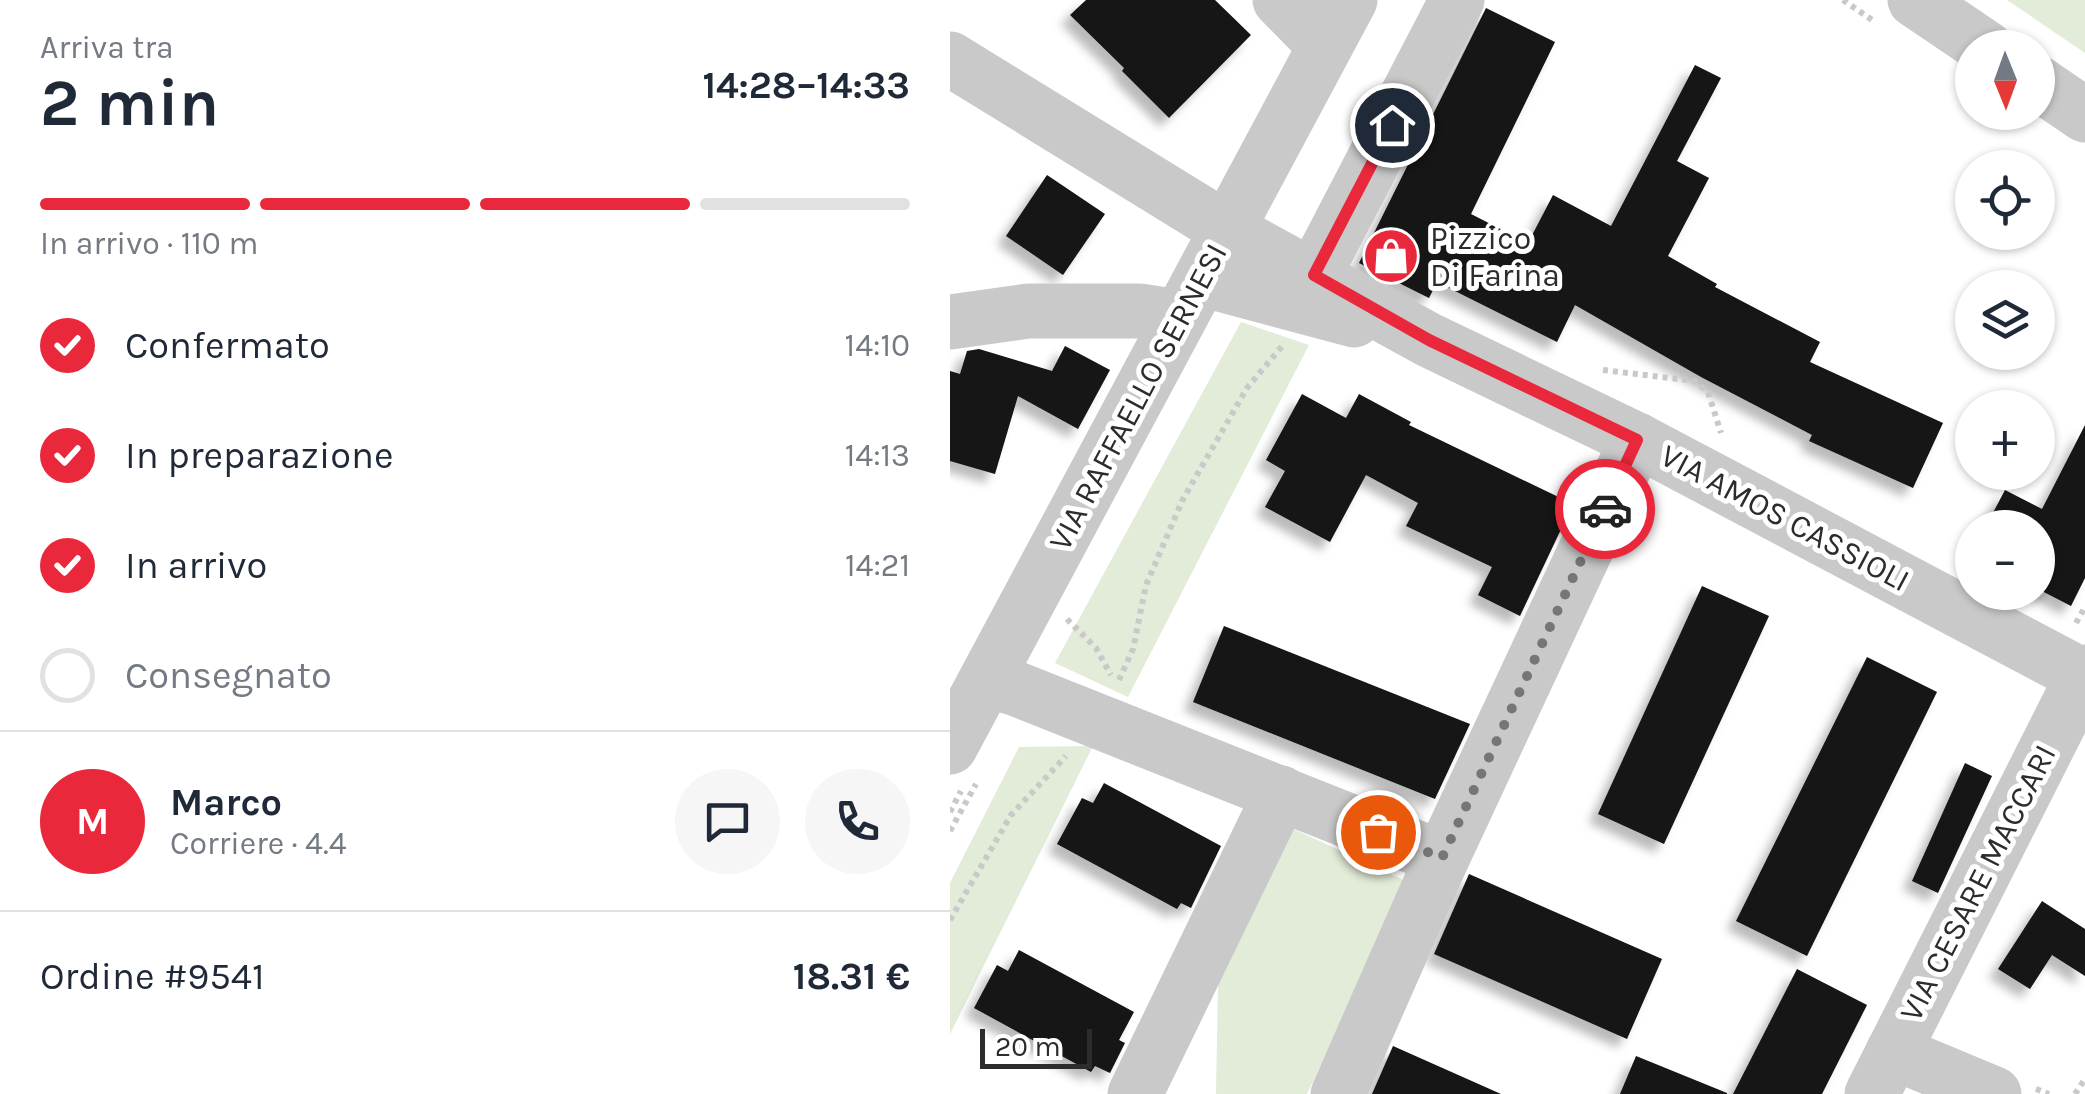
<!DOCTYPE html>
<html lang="it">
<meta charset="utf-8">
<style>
:root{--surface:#fff;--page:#f6f6f7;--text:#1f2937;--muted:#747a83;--line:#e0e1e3;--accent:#e9293b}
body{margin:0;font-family:Karla,sans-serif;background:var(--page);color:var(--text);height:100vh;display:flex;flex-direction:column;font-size:38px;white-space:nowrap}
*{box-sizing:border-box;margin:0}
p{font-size:32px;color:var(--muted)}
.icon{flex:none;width:55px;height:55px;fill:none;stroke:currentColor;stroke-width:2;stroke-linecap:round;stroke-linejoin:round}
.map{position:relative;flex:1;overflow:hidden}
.sheet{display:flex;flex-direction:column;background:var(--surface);width:950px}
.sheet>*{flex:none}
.needle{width:65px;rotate:179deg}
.controls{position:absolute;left:1005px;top:30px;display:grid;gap:20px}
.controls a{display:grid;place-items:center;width:100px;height:100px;border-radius:50%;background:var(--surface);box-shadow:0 2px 8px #0004;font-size:50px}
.scale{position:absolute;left:30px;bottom:25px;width:112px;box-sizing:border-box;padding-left:10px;border:5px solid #2c2c2c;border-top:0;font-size:28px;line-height:35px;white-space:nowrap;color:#2c2c2c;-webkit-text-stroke:8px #fff;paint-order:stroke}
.pin{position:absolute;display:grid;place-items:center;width:85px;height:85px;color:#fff;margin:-42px;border:5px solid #fff;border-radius:50%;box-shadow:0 2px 10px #0007}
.courier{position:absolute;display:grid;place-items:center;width:100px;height:100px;margin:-50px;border:8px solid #e9293b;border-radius:50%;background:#fff;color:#222;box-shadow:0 2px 12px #0007}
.summary em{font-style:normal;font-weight:700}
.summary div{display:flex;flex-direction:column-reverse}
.summary{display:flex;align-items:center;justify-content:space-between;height:170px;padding:0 40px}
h1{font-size:65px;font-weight:700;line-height:75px}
.bar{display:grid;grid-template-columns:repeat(4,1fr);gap:15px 10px;align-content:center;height:120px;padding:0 40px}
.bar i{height:12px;border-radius:8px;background:var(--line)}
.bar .current{background:var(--accent)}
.bar p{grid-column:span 4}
.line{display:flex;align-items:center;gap:25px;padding:0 40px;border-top:2px solid var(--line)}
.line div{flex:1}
.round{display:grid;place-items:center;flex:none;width:105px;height:105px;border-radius:52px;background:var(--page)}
ol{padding:0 40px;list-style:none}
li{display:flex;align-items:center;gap:30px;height:110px}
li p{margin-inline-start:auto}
li .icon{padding:10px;border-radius:50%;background:var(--accent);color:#fff;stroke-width:4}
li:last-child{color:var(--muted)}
li i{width:55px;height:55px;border:5px solid var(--line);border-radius:50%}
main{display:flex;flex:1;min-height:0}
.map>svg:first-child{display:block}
</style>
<main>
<section class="sheet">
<div class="summary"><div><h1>2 min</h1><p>Arriva tra</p></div><em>14:28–14:33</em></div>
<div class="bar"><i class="current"></i><i class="current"></i><i class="current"></i><i></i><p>In arrivo · 110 m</p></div>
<ol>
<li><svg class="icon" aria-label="check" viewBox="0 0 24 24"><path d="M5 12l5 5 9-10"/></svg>Confermato<p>14:10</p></li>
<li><svg class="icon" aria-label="check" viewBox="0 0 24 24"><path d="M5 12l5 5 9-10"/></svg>In preparazione<p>14:13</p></li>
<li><svg class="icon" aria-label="check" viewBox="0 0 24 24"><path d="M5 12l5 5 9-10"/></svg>In arrivo<p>14:21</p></li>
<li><i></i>Consegnato</li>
</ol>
<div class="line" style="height:180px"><b class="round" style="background:var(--accent);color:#fff">M</b><div><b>Marco</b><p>Corriere · 4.4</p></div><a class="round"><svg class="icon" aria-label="chat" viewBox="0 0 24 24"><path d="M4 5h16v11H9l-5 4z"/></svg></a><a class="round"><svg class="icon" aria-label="phone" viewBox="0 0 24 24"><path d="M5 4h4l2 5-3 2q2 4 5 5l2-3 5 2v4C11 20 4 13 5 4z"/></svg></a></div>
<div class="line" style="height:130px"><div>Ordine #9541</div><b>18.31 €</b></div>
</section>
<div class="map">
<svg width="1135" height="1094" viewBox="0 0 1135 1094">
<defs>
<filter id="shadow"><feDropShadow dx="-9" dy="9" stdDeviation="5" flood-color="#0004"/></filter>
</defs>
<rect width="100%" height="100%" fill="#fff"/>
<g fill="#e3ebd9">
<path d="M 1057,0 L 1135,0 L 1135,53 Z"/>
<path d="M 291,322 L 359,345 L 178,697 L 105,663 Z"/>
<path d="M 143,746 L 0,1034 L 0,883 L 69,747 Z"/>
<path d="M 337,826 L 456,881 L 357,1094 L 266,1094 L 268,985 Z"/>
</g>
<g fill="#131313" filter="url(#shadow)">
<path d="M 136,0 L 265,0 L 301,35 L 219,118 L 172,71 L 174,68 L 120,15 Z"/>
<path d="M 536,8 L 605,42 L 521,214 L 578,243 L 603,195 L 661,226 L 745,65 L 771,78 L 727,161 L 759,178 L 718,256 L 767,284 L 765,287 L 870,342 L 860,362 L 993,423 L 963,488 L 859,441 L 862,435 L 751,377 L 625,305 L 607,342 L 487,282 L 479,298 L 409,263 Z"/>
<path d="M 97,175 L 155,214 L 113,275 L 56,236 Z"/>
<path d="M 115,346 L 160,370 L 128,429 L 68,396 L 45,474 L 0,461 L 0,371 L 10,374 L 17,351 L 29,349 L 102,371 Z"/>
<path d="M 352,394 L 396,418 L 409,394 L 461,422 L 459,425 L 623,504 L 570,616 L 528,595 L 542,567 L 456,526 L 468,503 L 416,475 L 380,542 L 315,507 L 335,471 L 316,460 Z"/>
<path d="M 1135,425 L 1135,578 L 1121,606 L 1088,589 L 1088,528 L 1035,528 L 1055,490 L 1092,509 Z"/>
<path d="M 752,586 L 819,616 L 714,844 L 648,814 Z"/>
<path d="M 274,626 L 520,724 L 485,799 L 243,702 Z"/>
<path d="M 917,657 L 987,692 L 857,956 L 786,921 Z"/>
<path d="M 1015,763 L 1042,776 L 988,893 L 962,881 Z"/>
<path d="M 154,783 L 271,846 L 241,908 L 231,903 L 227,909 L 107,844 L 132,798 L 143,803 Z"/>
<path d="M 519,874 L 712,959 L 677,1039 L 484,954 Z"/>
<path d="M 1092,901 L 1135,929 L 1135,976 L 1102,955 L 1080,989 L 1048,969 Z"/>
<path d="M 69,950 L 184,1012 L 169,1040 L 175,1043 L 160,1073 L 145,1066 L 141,1072 L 24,1008 L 47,965 L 58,971 Z"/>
<path d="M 847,969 L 917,1005 L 872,1094 L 783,1094 Z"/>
<path d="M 443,1046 L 551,1094 L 422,1094 Z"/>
<path d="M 686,1056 L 777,1093 L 777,1094 L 670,1094 Z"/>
</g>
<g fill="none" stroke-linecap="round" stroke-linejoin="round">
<g stroke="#c9c9c9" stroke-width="6" stroke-dasharray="5 5" stroke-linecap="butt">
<path d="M 893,0 L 925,22"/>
<path d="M 653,370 L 745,381 L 758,392 L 771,433"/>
<path d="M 117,619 L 146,648 L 161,675"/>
<path d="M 1126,623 L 1135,607"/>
<path d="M 169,680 L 183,649 L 196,585 L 233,499 L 297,388 L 333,345"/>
<path d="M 0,812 L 11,791"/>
<path d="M 0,831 L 26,784"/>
<path d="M 0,920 L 61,815 L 116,756"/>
<path d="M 1086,1089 L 1099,1094"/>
<path d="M 1125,1094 L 1135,1079"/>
</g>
<g stroke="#c9c9c9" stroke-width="55">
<path d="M 330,0 L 375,46"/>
<path d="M 965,0 L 1036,48"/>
<path d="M 0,59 L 278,230 L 479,340 L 687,440 L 1042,628 L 1116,667 L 1135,686"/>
<path d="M 1088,83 L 1135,115"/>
<path d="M 364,275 L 507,0"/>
<path d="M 251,279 L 404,320"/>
<path d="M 0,322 L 78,311 L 190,311 L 228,317"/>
<path d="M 37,680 L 67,689 L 492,858 L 388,1094"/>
<path d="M 0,747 L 400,0"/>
<path d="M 492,858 L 687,440"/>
<path d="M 943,1052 L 1044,1094"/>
<path d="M 185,1094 L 331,793"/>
<path d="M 922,1094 L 1135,672"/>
</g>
</g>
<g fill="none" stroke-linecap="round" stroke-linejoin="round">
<path stroke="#767676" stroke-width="10" stroke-dasharray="0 18" d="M 428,832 L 492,858 L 655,509"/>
<path stroke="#e9293b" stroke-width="12" d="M 442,125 L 364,275 L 479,340 L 687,440 L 655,509"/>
</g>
<defs>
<g id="shop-disc" transform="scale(2.875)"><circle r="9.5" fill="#e9293b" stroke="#fff"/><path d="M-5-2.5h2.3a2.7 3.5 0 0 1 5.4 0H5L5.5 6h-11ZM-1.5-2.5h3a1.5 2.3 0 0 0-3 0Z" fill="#fff"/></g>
</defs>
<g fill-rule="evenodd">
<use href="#shop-disc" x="441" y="256"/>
</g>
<g text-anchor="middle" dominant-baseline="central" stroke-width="10" stroke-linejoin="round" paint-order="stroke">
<g font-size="32" fill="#2c2c2c" stroke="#fff" text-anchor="start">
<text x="480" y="238">Pizzico<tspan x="480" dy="37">Di Farina</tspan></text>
</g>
<g font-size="32" fill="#2c2c2c" stroke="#fff">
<text transform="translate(188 397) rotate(-62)">VIA RAFFAELLO SERNESI</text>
<text transform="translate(835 518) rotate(28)">VIA AMOS CASSIOLI</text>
<text transform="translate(1028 883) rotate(-63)">VIA CESARE MACCARI</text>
</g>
</g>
</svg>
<div class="controls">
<a><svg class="needle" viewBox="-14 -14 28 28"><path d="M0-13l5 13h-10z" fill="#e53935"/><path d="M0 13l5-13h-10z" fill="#747a83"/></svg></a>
<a><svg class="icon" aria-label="locate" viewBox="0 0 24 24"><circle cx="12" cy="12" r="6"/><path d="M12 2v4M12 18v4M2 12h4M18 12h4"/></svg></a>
<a><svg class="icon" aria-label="layers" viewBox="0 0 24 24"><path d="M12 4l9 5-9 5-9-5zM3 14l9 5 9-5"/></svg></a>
<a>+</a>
<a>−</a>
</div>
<div class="scale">20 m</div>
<div class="pin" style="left:428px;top:832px;background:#ea580c"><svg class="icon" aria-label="bag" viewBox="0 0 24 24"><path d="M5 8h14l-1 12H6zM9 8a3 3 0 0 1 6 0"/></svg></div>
<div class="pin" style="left:442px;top:125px;background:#1f2937"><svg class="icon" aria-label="home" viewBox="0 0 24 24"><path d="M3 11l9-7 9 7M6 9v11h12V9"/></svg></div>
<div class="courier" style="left:655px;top:509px"><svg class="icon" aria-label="car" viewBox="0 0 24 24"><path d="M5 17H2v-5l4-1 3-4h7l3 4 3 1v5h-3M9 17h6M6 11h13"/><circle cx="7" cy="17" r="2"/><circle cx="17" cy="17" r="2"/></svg></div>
</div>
</main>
